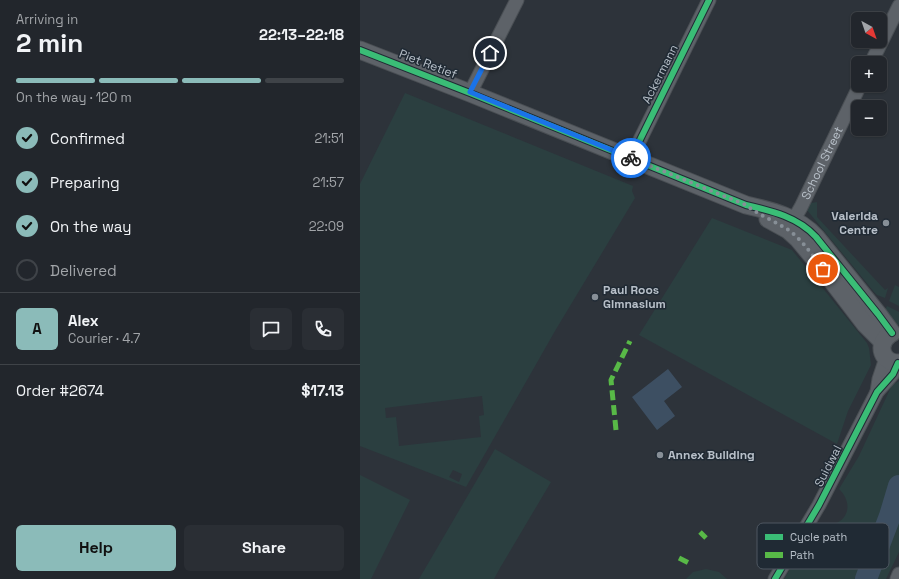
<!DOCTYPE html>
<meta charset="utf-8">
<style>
:root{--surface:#22262c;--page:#2a2e34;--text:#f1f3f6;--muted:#a2a5a9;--line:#3f4348;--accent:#8bbbb9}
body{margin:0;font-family:"Space Grotesk",sans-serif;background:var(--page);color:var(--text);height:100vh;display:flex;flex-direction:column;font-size:15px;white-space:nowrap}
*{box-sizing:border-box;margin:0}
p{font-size:13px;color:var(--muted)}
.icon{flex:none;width:22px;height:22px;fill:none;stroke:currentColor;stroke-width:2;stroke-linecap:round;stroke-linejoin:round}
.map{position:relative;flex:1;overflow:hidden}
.sheet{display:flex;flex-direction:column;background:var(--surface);width:360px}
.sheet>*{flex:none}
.needle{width:26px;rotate:140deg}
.fabs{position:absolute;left:491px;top:12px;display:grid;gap:8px}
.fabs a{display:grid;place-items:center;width:36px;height:36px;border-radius:6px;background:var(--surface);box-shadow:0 1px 3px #0004,0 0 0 1px var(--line);font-size:20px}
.pin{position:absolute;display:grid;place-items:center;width:34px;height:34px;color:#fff;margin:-17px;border:2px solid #fff;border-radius:50%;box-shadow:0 1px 4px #0007}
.courier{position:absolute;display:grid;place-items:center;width:40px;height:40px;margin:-20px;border:3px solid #1a73e8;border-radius:50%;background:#fff;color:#222;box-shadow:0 1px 5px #0007}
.head em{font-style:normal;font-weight:800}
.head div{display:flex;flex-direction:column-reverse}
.head{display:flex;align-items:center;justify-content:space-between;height:68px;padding:0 16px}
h1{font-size:26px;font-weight:800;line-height:30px}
.bar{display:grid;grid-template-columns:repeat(4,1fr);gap:6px 4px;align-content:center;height:48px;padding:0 16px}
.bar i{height:5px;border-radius:3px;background:var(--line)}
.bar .active{background:var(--accent)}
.bar p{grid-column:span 4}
.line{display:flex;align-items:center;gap:10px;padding:0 16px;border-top:1px solid var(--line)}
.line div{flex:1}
.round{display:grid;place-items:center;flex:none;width:42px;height:42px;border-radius:6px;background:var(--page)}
ol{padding:0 16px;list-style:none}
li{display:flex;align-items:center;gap:12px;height:44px}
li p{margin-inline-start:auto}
li .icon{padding:4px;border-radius:50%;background:var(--accent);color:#111;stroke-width:4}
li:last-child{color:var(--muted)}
li i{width:22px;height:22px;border:2px solid var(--line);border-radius:50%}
.primary-button{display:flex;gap:8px;margin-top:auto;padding:8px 16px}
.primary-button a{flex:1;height:46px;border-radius:6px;background:var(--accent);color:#111;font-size:16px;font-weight:800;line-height:46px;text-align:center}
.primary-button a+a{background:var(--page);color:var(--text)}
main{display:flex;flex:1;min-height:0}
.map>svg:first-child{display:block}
</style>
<main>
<section class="sheet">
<div class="head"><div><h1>2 min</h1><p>Arriving in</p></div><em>22:13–22:18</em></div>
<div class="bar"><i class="active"></i><i class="active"></i><i class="active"></i><i></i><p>On the way · 120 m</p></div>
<ol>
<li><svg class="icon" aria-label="check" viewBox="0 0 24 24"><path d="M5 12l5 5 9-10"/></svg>Confirmed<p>21:51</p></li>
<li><svg class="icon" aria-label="check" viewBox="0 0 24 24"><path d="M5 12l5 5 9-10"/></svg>Preparing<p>21:57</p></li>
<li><svg class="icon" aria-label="check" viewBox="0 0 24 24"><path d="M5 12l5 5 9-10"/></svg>On the way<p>22:09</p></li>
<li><i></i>Delivered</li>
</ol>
<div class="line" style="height:72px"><b class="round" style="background:var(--accent);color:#111">A</b><div><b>Alex</b><p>Courier · 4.7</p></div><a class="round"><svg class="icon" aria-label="chat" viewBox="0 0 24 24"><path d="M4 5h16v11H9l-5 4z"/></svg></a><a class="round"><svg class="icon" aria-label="phone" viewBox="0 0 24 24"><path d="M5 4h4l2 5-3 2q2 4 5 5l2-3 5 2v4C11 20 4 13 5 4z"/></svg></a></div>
<div class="line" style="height:52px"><div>Order #2674</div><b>$17.13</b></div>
<div class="primary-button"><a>Help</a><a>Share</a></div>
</section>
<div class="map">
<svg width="539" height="579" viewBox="0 0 539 579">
<rect width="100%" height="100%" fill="#2d333a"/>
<g fill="#2b3f40" fill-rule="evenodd">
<path d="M 45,93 L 273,186 L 272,191 L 275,198 L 195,331 L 106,487 L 0,446 L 0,184 ZM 122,396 L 124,415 L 119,416 L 121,437 L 39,446 L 36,417 L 26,418 L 25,408 ZM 93,470 L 102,474 L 99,482 L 89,477 Z"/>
<path d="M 457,202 L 457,217 L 525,290 L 528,288 L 525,298 L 517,295 L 514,292 L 447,210 L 448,206 L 451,203 Z"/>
<path d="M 352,218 L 432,250 L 507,343 L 509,348 L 511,365 L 488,411 L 477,444 L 279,335 Z"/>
<path d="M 535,285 L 539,287 L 539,306 L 529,301 Z"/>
<path d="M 527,306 L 539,312 L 539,325 L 535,325 L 524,312 Z"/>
<path d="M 539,381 L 539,552 L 526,579 L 424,579 L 456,527 C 462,522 467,526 474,524 C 491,518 491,500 479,489 L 499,456 L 532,385 Z"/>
<path d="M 135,449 L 191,482 L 140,568 L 134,579 L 59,579 Z"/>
<path d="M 0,475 L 50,500 L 11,579 L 0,579 Z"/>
<path d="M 346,569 L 359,572 L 367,579 L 326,579 L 333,572 Z"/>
</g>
<path fill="#3d4f62" d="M 308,369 L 322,387 L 304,401 L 315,416 L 297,430 L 272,397 Z"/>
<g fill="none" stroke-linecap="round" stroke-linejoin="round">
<path stroke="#3d4f62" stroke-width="22" d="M 506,579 L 530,516 L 539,486"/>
<g stroke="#4a4f54" stroke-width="15">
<g id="minor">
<path d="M 511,63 L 539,6"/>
<path d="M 110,93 L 157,0"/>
<path d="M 271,158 L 349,0"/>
<path id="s1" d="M 429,228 L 441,207 L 500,85"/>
<path d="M 517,392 L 519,379 L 526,358"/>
<path d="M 415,579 L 459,505 L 517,392 L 533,374 L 538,363"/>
<path d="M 537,579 L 539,574"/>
</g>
</g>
<g stroke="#4a4f54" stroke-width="19">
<g id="tertiary">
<path d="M 0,50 L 110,93 L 386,205 C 412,211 438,217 456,237 L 518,314 L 532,333"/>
<path d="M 408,219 L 428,230 L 438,239 L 463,269 L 505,324 L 523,342"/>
<path d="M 529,335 C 516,345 522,363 539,363"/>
</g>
</g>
<use href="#minor" stroke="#5d6268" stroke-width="13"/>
<use href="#tertiary" stroke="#5d6268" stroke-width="17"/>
<g stroke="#58b947" stroke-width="5" stroke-dasharray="10 5" stroke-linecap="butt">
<path d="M 256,430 L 251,380 L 270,341"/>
<path d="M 340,532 L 346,538"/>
<path d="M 319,558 L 329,563"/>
</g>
<g stroke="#202a34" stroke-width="8">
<g id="cycleway">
<path d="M 0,50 L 110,93 L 386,205 C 412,211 438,217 456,237 L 518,314 L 532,333"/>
<path d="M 271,158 L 349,0"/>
<path d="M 415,579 L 459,505 L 517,392 L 533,374 L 538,363"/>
</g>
</g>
<use href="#cycleway" stroke="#3abd76" stroke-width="6"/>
</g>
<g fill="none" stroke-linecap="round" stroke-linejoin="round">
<path stroke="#878f97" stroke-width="4" stroke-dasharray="0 7.2" d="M 271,158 L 386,205 C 399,215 414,221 427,229 C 442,239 452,255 463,269"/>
<path stroke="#1a73e8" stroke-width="5" d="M 130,53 L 110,92 L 271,158"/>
</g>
<g fill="#878f97" stroke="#202a34" stroke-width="1.5">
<circle cx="526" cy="223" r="4"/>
<circle cx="235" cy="297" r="4"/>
<circle cx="300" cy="455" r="4"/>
</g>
<g text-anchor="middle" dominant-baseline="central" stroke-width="3" stroke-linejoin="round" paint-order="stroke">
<g font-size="12" fill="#b8c0c9" stroke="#202a34">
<text transform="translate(68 64) rotate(21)">Piet Retief</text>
<text transform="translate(300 74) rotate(-63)">Ackermann</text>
<text stroke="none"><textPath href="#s1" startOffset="73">School Street</textPath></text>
<text transform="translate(468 466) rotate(-63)">Suidwal</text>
</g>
<g font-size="12" font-weight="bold" fill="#b8c0c9" stroke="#202a34" text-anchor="start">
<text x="518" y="216" text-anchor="end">Valerida<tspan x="518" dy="14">Centre</tspan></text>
<text x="243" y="290">Paul Roos<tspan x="243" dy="14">Gimnasium</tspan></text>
<text x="308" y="455">Annex Building</text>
</g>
</g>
<rect x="397" y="523" width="132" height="46" rx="6" fill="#202a34" stroke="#4e5761" stroke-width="1"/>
<rect x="405" y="534" width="18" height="6" fill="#3abd76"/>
<rect x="405" y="552" width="18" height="6" fill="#58b947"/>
<g font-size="11" fill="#b8c0c9">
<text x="430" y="541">Cycle path</text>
<text x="430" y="559">Path</text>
</g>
</svg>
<div class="fabs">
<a><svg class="needle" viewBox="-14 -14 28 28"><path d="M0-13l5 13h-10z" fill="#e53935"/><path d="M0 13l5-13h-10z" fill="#a2a5a9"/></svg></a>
<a>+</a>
<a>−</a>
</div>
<div class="pin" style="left:463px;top:269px;background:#ea580c"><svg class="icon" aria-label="bag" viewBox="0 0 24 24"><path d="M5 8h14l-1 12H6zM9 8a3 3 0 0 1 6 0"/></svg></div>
<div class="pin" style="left:130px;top:53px;background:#1f2937"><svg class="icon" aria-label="home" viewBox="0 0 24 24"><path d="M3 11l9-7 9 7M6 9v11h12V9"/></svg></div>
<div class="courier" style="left:271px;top:158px"><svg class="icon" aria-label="bike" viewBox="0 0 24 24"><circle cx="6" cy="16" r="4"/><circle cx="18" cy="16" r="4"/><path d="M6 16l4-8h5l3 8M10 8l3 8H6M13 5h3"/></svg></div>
</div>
</main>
